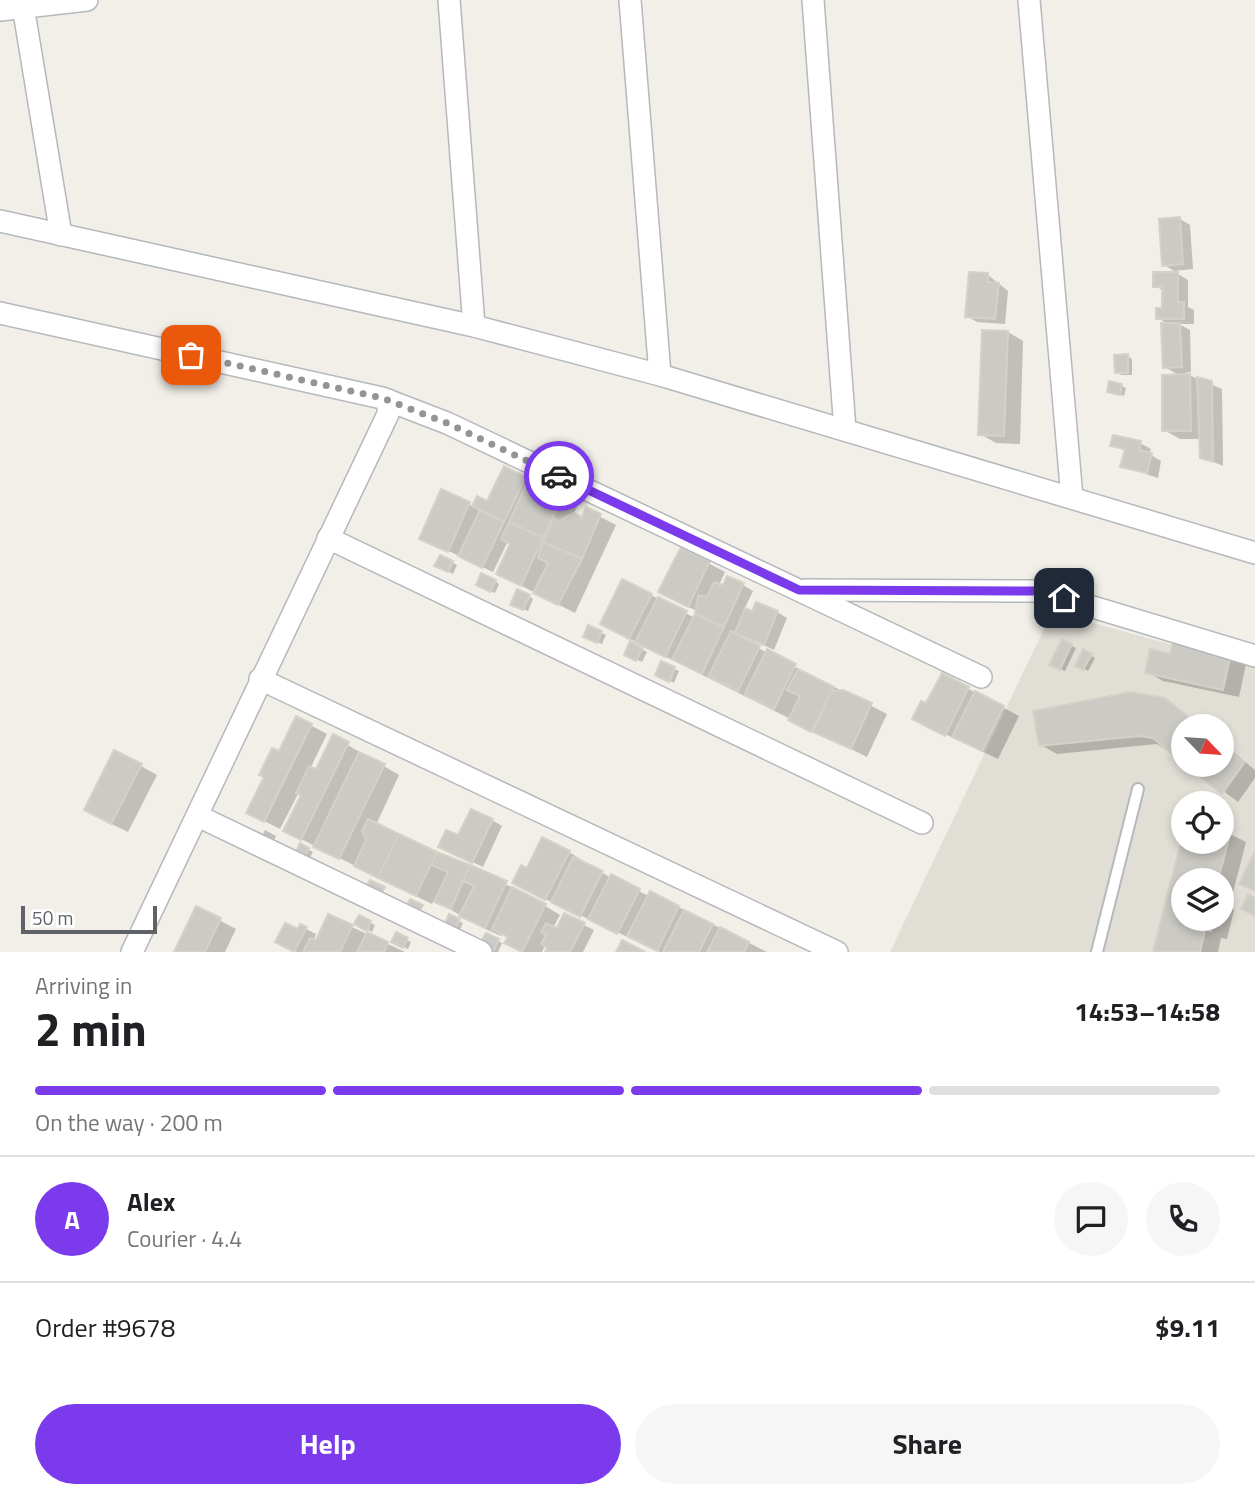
<!DOCTYPE html>
<meta charset="utf-8">
<style>
:root{--surface:#fff;--page:#f6f6f6;--text:#202124;--muted:#757577;--line:#e0e0e0;--accent:#7c3aed}
body{margin:0;font-family:"Titillium Web",sans-serif;background:var(--page);color:var(--text);height:100vh;display:flex;flex-direction:column;font-size:26px;white-space:nowrap}
*{box-sizing:border-box;margin:0}
p{font-size:23px;color:var(--muted)}
.icon{flex:none;width:38px;height:38px;fill:none;stroke:currentColor;stroke-width:2;stroke-linecap:round;stroke-linejoin:round}
.map{position:relative;height:952px;overflow:hidden}
.details{display:flex;flex-direction:column;background:var(--surface);flex:1}
.details>*{flex:none}
.needle{width:46px;rotate:115deg}
.controls{position:absolute;left:1171px;top:714px;display:grid;gap:14px}
.controls a{display:grid;place-items:center;width:63px;height:63px;border-radius:50%;background:var(--surface);box-shadow:0 4px 10px #0003;font-size:35px}
.scale{position:absolute;left:21px;bottom:18px;width:136px;box-sizing:border-box;padding-left:7px;border:4px solid #5f6368;border-top:0;font-size:19px;line-height:24px;white-space:nowrap;color:#5f6368;-webkit-text-stroke:5px #fff;paint-order:stroke}
.pin{position:absolute;display:grid;place-items:center;width:60px;height:60px;color:#fff;margin:-30px;border-radius:14px;box-shadow:0 4px 10px #0006}
.courier{position:absolute;display:grid;place-items:center;width:70px;height:70px;margin:-35px;border:5px solid #7c3aed;border-radius:50%;background:#fff;color:#222;box-shadow:0 2px 9px #0007}
.overview em{font-style:normal;font-weight:700}
.overview div{display:flex;flex-direction:column-reverse}
.overview{display:flex;align-items:center;justify-content:space-between;height:119px;padding:0 35px}
h1{font-size:46px;font-weight:700;line-height:52px}
.bar{display:grid;grid-template-columns:repeat(4,1fr);gap:10px 7px;align-content:center;height:84px;padding:0 35px}
.bar i{height:9px;border-radius:5px;background:var(--line)}
.bar .on{background:var(--accent)}
.bar p{grid-column:span 4}
.line{display:flex;align-items:center;gap:18px;padding:0 35px;border-top:2px solid var(--line)}
.line div{flex:1}
.round{display:grid;place-items:center;flex:none;width:74px;height:74px;border-radius:37px;background:var(--page)}
.button{display:flex;gap:14px;margin-top:auto;padding:14px 35px}
.button a{flex:1;height:80px;border-radius:42px;background:var(--accent);color:#fff;font-size:28px;font-weight:700;line-height:80px;text-align:center}
.button a+a{background:var(--page);color:var(--text)}
.map>svg:first-child{display:block}
</style>
<div class="map">
<svg width="1255" height="952" viewBox="0 0 1255 952">
<rect width="100%" height="100%" fill="#f1efe8"/>
<path fill="#e1ded6" fill-rule="evenodd" d="M 1052,612 L 1255,667 L 1255,952 L 890,952 ZM 1183,726 L 1222,726 L 1222,765 L 1183,765 ZM 1183,803 L 1222,803 L 1222,842 L 1183,842 ZM 1183,880 L 1222,880 L 1222,919 L 1183,919 Z"/>
<g fill="#0003" fill-rule="evenodd">
<path d="M 1180,219 L 1190,225 L 1193,269 L 1174,271 L 1164,265 Z"/>
<path d="M 1178,274 L 1188,280 L 1188,307 L 1194,310 L 1194,324 L 1179,324 L 1190,330 L 1191,372 L 1184,373 L 1222,389 L 1223,466 L 1202,457 L 1201,439 L 1180,439 L 1164,430 L 1180,376 L 1165,367 L 1169,325 L 1158,318 L 1164,310 L 1164,291 L 1155,286 Z"/>
<path d="M 988,275 L 1008,291 L 1005,324 L 977,322 L 967,316 Z"/>
<path d="M 1008,332 L 1023,341 L 1020,444 L 996,443 L 980,434 Z"/>
<path d="M 1127,356 L 1132,359 L 1132,375 L 1121,375 L 1116,372 Z"/>
<path d="M 1122,386 L 1126,388 L 1124,396 L 1109,391 Z"/>
<path d="M 1140,443 L 1151,449 L 1149,454 L 1161,461 L 1158,478 L 1122,466 L 1126,451 L 1112,445 Z"/>
<path d="M 525,478 L 578,505 L 573,515 L 582,519 L 587,510 L 616,525 L 575,613 L 514,582 L 512,544 L 508,541 L 493,572 L 421,538 L 469,504 L 474,507 L 488,503 Z"/>
<path d="M 682,549 L 725,572 L 719,585 L 743,585 L 753,591 L 744,610 L 753,613 L 777,612 L 787,618 L 774,650 L 735,631 L 733,635 L 887,714 L 867,757 L 618,633 L 651,595 L 695,618 L 697,611 L 676,601 Z"/>
<path d="M 452,562 L 457,565 L 453,574 L 441,568 Z"/>
<path d="M 495,581 L 499,584 L 495,593 L 482,587 Z"/>
<path d="M 529,596 L 533,599 L 528,611 L 517,606 Z"/>
<path d="M 589,627 L 606,635 L 602,644 L 589,639 Z"/>
<path d="M 1062,641 L 1076,648 L 1065,671 L 1052,665 Z"/>
<path d="M 1199,641 L 1246,664 L 1239,697 L 1163,681 L 1147,672 Z"/>
<path d="M 631,644 L 647,652 L 642,662 L 626,654 Z"/>
<path d="M 1084,652 L 1095,658 L 1088,671 L 1077,665 Z"/>
<path d="M 662,663 L 679,671 L 674,683 L 657,674 Z"/>
<path d="M 943,675 L 1019,716 L 998,759 L 930,727 L 927,706 Z"/>
<path d="M 1165,700 L 1201,726 L 1183,726 L 1183,761 L 1157,744 L 1057,754 L 1041,745 Z"/>
<path d="M 297,718 L 327,734 L 310,769 L 317,772 L 334,737 L 399,775 L 376,825 L 522,892 L 560,915 L 553,928 L 557,930 L 584,925 L 594,930 L 583,952 L 547,952 L 549,947 L 545,945 L 542,952 L 521,952 L 502,933 L 501,936 L 477,925 L 434,900 L 432,904 L 301,839 L 303,795 L 299,792 L 280,829 L 264,821 L 280,753 Z"/>
<path d="M 1222,743 L 1255,770 L 1255,778 L 1238,802 L 1188,765 L 1222,765 Z"/>
<path d="M 141,766 L 157,775 L 128,832 L 101,819 Z"/>
<path d="M 492,820 L 502,826 L 483,867 L 451,852 L 459,838 Z"/>
<path d="M 265,830 L 276,836 L 272,844 L 261,838 Z"/>
<path d="M 1222,830 L 1246,842 L 1229,908 L 1234,910 L 1227,939 L 1221,938 L 1218,952 L 1155,952 L 1192,842 L 1222,842 ZM 1183,880 L 1222,880 L 1222,919 L 1183,919 Z"/>
<path d="M 301,846 L 313,852 L 309,859 L 297,853 Z"/>
<path d="M 569,852 L 611,878 L 649,896 L 651,893 L 767,952 L 660,952 L 530,892 L 527,870 Z"/>
<path d="M 196,908 L 236,929 L 225,952 L 176,952 Z"/>
<path d="M 450,917 L 463,923 L 458,934 Z"/>
<path d="M 360,918 L 375,925 L 372,932 L 357,924 Z"/>
<path d="M 352,927 L 405,952 L 297,952 L 277,941 L 306,929 L 316,934 L 313,941 L 317,943 Z"/>
<path d="M 397,935 L 411,942 L 408,949 L 394,942 Z"/>
<path d="M 486,935 L 502,943 L 498,952 L 491,952 Z"/>
</g>
<g fill="#cccac5" stroke="#d6d1c6" stroke-width="2">
<path d="M 1180,217 L 1183,264 L 1162,266 L 1159,219 Z"/>
<path d="M 969,272 L 988,273 L 988,282 L 999,283 L 995,319 L 965,317 Z"/>
<path d="M 1153,272 L 1178,272 L 1178,302 L 1184,302 L 1184,319 L 1156,319 L 1156,308 L 1162,308 L 1162,287 L 1153,287 Z"/>
<path d="M 1161,323 L 1180,323 L 1182,367 L 1163,368 Z"/>
<path d="M 982,330 L 1008,331 L 1004,436 L 978,435 Z"/>
<path d="M 1128,354 L 1128,373 L 1115,373 L 1114,355 Z"/>
<path d="M 1190,374 L 1191,431 L 1162,431 L 1162,375 Z"/>
<path d="M 1197,377 L 1212,381 L 1213,462 L 1200,458 Z"/>
<path d="M 1109,381 L 1122,384 L 1120,395 L 1107,392 Z"/>
<path d="M 1113,435 L 1141,441 L 1139,450 L 1152,453 L 1147,473 L 1120,467 L 1125,449 L 1110,446 Z"/>
<path d="M 504,466 L 526,477 L 504,522 L 472,506 L 477,496 L 487,501 Z"/>
<path d="M 529,478 L 564,494 L 543,538 L 509,522 Z"/>
<path d="M 441,489 L 470,502 L 448,552 L 419,539 Z"/>
<path d="M 586,507 L 601,514 L 582,559 L 543,542 L 553,518 L 559,521 L 574,513 L 582,517 Z"/>
<path d="M 480,510 L 504,522 L 482,568 L 458,556 Z"/>
<path d="M 509,522 L 543,538 L 521,586 L 496,574 L 510,544 L 501,539 Z"/>
<path d="M 543,542 L 582,559 L 558,605 L 533,593 L 548,563 L 538,558 Z"/>
<path d="M 681,547 L 710,561 L 688,607 L 658,592 Z"/>
<path d="M 440,555 L 453,561 L 448,572 L 434,566 Z"/>
<path d="M 481,573 L 496,580 L 490,592 L 476,585 Z"/>
<path d="M 727,576 L 744,583 L 724,627 L 695,614 L 698,595 L 707,597 L 714,582 L 723,585 Z"/>
<path d="M 622,579 L 652,594 L 629,639 L 600,624 Z"/>
<path d="M 517,589 L 530,595 L 523,610 L 510,605 Z"/>
<path d="M 658,597 L 687,611 L 665,657 L 635,642 Z"/>
<path d="M 756,602 L 778,611 L 764,645 L 735,633 L 745,608 L 752,611 Z"/>
<path d="M 695,614 L 724,627 L 702,674 L 672,659 Z"/>
<path d="M 588,625 L 602,631 L 597,643 L 583,637 Z"/>
<path d="M 731,631 L 760,646 L 738,691 L 708,677 Z"/>
<path d="M 1175,634 L 1231,653 L 1223,690 L 1145,673 L 1150,649 L 1170,654 Z"/>
<path d="M 1062,639 L 1072,644 L 1060,670 L 1049,665 Z"/>
<path d="M 630,641 L 643,648 L 636,661 L 624,655 Z"/>
<path d="M 767,649 L 796,664 L 774,709 L 744,695 Z"/>
<path d="M 1083,649 L 1092,654 L 1083,670 L 1075,666 Z"/>
<path d="M 661,661 L 675,667 L 669,682 L 655,675 Z"/>
<path d="M 798,669 L 834,687 L 811,732 L 788,720 L 800,696 L 787,690 Z"/>
<path d="M 942,673 L 969,687 L 945,736 L 912,719 L 921,701 L 926,703 Z"/>
<path d="M 843,690 L 872,703 L 851,749 L 813,732 L 831,691 Z"/>
<path d="M 975,691 L 1004,706 L 982,751 L 952,737 Z"/>
<path d="M 1130,692 L 1165,698 L 1199,726 L 1183,726 L 1183,763 L 1153,738 L 1140,736 L 1039,746 L 1033,711 Z"/>
<path d="M 296,716 L 312,724 L 264,822 L 246,813 L 264,777 L 259,775 L 272,748 L 279,751 Z"/>
<path d="M 333,734 L 349,742 L 301,840 L 283,831 L 301,795 L 296,793 L 309,766 L 316,769 Z"/>
<path d="M 1222,745 L 1244,763 L 1222,794 L 1185,765 L 1222,765 Z"/>
<path d="M 114,750 L 142,764 L 111,824 L 84,810 Z"/>
<path d="M 359,752 L 385,764 L 339,859 L 313,847 Z"/>
<path d="M 471,809 L 493,819 L 472,863 L 438,847 L 446,830 L 458,835 Z"/>
<path d="M 368,819 L 399,834 L 378,878 L 354,866 L 366,840 L 362,831 Z"/>
<path d="M 1222,829 L 1231,831 L 1218,880 L 1183,880 L 1183,919 L 1214,919 L 1211,931 L 1205,930 L 1200,952 L 1153,952 L 1180,846 L 1189,848 L 1190,842 L 1222,842 Z"/>
<path d="M 399,834 L 437,852 L 416,896 L 378,878 Z"/>
<path d="M 542,837 L 570,851 L 545,900 L 512,883 L 521,865 L 527,868 Z"/>
<path d="M 300,843 L 309,848 L 304,858 L 295,854 Z"/>
<path d="M 1255,851 L 1255,891 L 1239,884 Z"/>
<path d="M 437,852 L 470,865 L 451,909 L 434,902 L 448,872 L 431,865 Z"/>
<path d="M 573,857 L 603,871 L 580,917 L 551,902 Z"/>
<path d="M 470,865 L 507,881 L 485,928 L 459,916 L 474,886 L 463,881 Z"/>
<path d="M 611,874 L 640,889 L 617,934 L 588,919 Z"/>
<path d="M 370,880 L 385,887 L 380,896 L 365,889 Z"/>
<path d="M 512,887 L 546,904 L 522,952 L 504,943 L 508,937 L 492,929 Z"/>
<path d="M 650,891 L 679,906 L 657,951 L 627,936 Z"/>
<path d="M 1248,894 L 1255,898 L 1255,916 L 1241,909 Z"/>
<path d="M 410,899 L 423,905 L 417,917 L 404,911 Z"/>
<path d="M 196,906 L 221,918 L 205,952 L 174,952 Z"/>
<path d="M 684,910 L 713,924 L 699,952 L 663,952 Z"/>
<path d="M 564,913 L 585,923 L 570,952 L 545,952 L 547,948 L 541,944 L 546,935 L 541,932 L 546,923 L 557,928 Z"/>
<path d="M 328,914 L 353,925 L 340,952 L 303,952 L 310,938 L 316,940 Z"/>
<path d="M 449,914 L 460,919 L 453,933 L 443,928 Z"/>
<path d="M 359,915 L 371,921 L 367,931 L 354,924 Z"/>
<path d="M 285,923 L 298,929 L 300,924 L 307,927 L 294,952 L 275,942 Z"/>
<path d="M 720,927 L 749,942 L 744,952 L 707,952 Z"/>
<path d="M 367,932 L 388,942 L 384,952 L 357,952 Z"/>
<path d="M 396,932 L 408,938 L 403,948 L 391,942 Z"/>
<path d="M 486,933 L 499,939 L 493,952 L 478,947 Z"/>
<path d="M 622,940 L 645,952 L 616,952 Z"/>
</g>
<g fill="none" stroke-linecap="round" stroke-linejoin="round">
<g stroke="#b5b8bc" stroke-width="14">
<path id="service" d="M 1097,952 L 1138,789"/>
</g>
<g stroke="#b5b8bc" stroke-width="24">
<g id="minor">
<path d="M 22,0 L 61,235"/>
<path d="M 449,0 L 474,326"/>
<path d="M 630,0 L 660,375"/>
<path d="M 813,0 L 845,430"/>
<path d="M 1029,0 L 1072,498"/>
<path d="M 0,10 L 87,0"/>
<path d="M 0,221 L 474,326 L 660,375 L 1255,553"/>
<path d="M 0,313 L 382,398 L 447,423 L 981,677"/>
<path d="M 328,538 L 922,823"/>
<path d="M 805,590 L 1040,591 L 1255,656"/>
<path d="M 260,679 L 837,952"/>
<path d="M 198,816 L 481,952"/>
<path d="M 132,952 L 388,414 L 388,400"/>
</g>
</g>
<use href="#service" stroke="#fff" stroke-width="10"/>
<use href="#minor" stroke="#fff" stroke-width="21"/>
</g>
<g fill="none" stroke-linecap="round" stroke-linejoin="round">
<path stroke="#929495" stroke-width="7" stroke-dasharray="0 12.6" d="M 191,355 L 382,398 L 447,423 L 559,476"/>
<path stroke="#7c3aed" stroke-width="9" d="M 559,476 L 799,590 L 1040,591 L 1064,598"/>
</g>
</svg>
<div class="controls">
<a><svg class="needle" viewBox="-14 -14 28 28"><path d="M0-13l5 13h-10z" fill="#e53935"/><path d="M0 13l5-13h-10z" fill="#757577"/></svg></a>
<a><svg class="icon" aria-label="locate" viewBox="0 0 24 24"><circle cx="12" cy="12" r="6"/><path d="M12 2v4M12 18v4M2 12h4M18 12h4"/></svg></a>
<a><svg class="icon" aria-label="layers" viewBox="0 0 24 24"><path d="M12 4l9 5-9 5-9-5zM3 14l9 5 9-5"/></svg></a>
</div>
<div class="scale">50 m</div>
<div class="pin" style="left:191px;top:355px;background:#ea580c"><svg class="icon" aria-label="bag" viewBox="0 0 24 24"><path d="M5 8h14l-1 12H6zM9 8a3 3 0 0 1 6 0"/></svg></div>
<div class="pin" style="left:1064px;top:598px;background:#1f2937"><svg class="icon" aria-label="home" viewBox="0 0 24 24"><path d="M3 11l9-7 9 7M6 9v11h12V9"/></svg></div>
<div class="courier" style="left:559px;top:476px"><svg class="icon" aria-label="car" viewBox="0 0 24 24"><path d="M5 17H2v-5l4-1 3-4h7l3 4 3 1v5h-3M9 17h6M6 11h13"/><circle cx="7" cy="17" r="2"/><circle cx="17" cy="17" r="2"/></svg></div>
</div>
<section class="details">
<div class="overview"><div><h1>2 min</h1><p>Arriving in</p></div><em>14:53–14:58</em></div>
<div class="bar"><i class="on"></i><i class="on"></i><i class="on"></i><i></i><p>On the way · 200 m</p></div>
<div class="line" style="height:126px"><b class="round" style="background:var(--accent);color:#fff">A</b><div><b>Alex</b><p>Courier · 4.4</p></div><a class="round"><svg class="icon" aria-label="chat" viewBox="0 0 24 24"><path d="M4 5h16v11H9l-5 4z"/></svg></a><a class="round"><svg class="icon" aria-label="phone" viewBox="0 0 24 24"><path d="M5 4h4l2 5-3 2q2 4 5 5l2-3 5 2v4C11 20 4 13 5 4z"/></svg></a></div>
<div class="line" style="height:91px"><div>Order #9678</div><b>$9.11</b></div>
<div class="button"><a>Help</a><a>Share</a></div>
</section>
